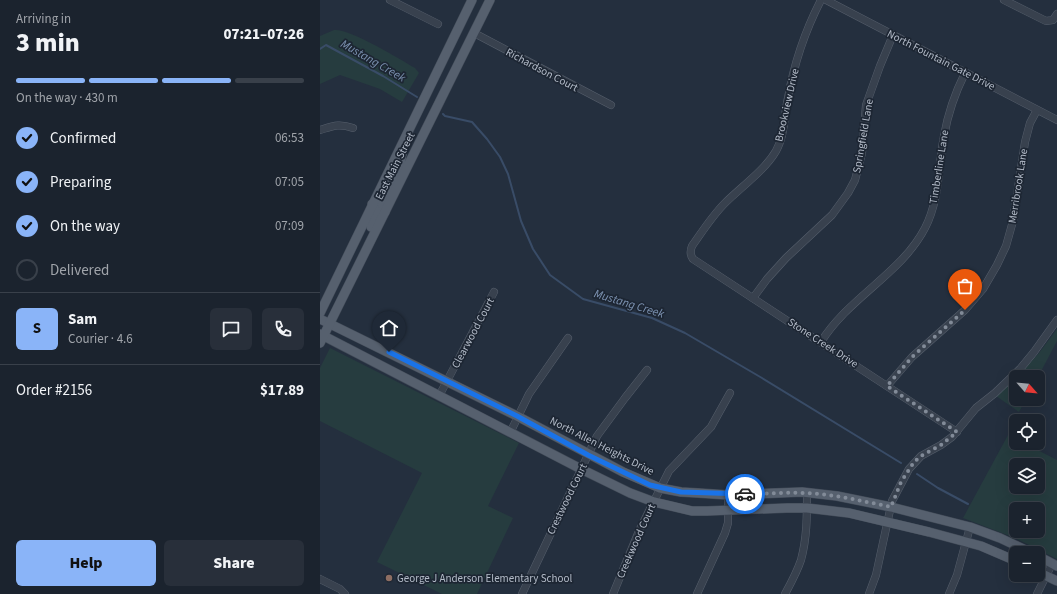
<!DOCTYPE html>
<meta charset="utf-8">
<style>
:root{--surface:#1b232e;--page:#282f3a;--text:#f1f3f6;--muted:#a0a4aa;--line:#39404a;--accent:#8ab4f8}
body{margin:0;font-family:"Source Sans 3",sans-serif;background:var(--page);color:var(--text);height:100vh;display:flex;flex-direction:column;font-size:15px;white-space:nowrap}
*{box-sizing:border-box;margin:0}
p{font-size:13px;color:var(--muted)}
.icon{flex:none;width:22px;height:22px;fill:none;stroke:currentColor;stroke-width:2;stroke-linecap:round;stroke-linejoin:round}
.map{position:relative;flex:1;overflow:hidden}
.details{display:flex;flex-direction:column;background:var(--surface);width:320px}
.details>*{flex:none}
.needle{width:26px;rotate:117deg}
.tools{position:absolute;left:689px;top:370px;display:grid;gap:8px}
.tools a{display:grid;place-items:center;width:36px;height:36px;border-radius:6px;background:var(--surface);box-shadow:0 4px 16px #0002,0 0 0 1px var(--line);font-size:20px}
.pin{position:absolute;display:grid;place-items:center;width:34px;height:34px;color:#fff;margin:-41px -17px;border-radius:50% 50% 50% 0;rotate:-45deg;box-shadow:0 0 4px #0007}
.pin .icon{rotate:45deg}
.courier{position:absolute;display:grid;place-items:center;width:40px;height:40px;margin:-20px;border:3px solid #1a73e8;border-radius:50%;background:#fff;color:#222;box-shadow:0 1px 5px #0007}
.head em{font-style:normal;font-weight:800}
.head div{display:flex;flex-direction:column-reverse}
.head{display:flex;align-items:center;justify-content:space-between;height:68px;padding:0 16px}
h1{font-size:26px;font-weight:800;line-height:30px}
.bar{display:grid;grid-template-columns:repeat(4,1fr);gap:6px 4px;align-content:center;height:48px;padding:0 16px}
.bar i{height:5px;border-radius:3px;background:var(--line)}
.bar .selected{background:var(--accent)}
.bar p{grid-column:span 4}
.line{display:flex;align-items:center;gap:10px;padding:0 16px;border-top:1px solid var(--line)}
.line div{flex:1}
.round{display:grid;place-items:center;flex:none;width:42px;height:42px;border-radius:6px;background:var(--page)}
ol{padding:0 16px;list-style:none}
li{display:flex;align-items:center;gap:12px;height:44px}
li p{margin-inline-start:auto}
li .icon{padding:4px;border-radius:50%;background:var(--accent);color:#111;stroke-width:4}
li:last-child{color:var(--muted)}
li i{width:22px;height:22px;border:2px solid var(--line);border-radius:50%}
.button{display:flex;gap:8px;margin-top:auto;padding:8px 16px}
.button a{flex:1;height:46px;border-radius:6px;background:var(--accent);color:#111;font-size:16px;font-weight:800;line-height:46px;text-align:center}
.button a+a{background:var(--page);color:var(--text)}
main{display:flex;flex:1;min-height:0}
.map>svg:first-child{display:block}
</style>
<main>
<section class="details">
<div class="head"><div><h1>3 min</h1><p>Arriving in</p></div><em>07:21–07:26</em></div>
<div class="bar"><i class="selected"></i><i class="selected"></i><i class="selected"></i><i></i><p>On the way · 430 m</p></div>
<ol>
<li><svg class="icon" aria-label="check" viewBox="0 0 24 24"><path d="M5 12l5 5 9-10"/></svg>Confirmed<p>06:53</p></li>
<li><svg class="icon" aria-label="check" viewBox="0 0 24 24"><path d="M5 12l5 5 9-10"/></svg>Preparing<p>07:05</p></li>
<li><svg class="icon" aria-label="check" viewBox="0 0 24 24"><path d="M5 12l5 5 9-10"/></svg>On the way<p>07:09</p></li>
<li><i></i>Delivered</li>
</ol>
<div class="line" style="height:72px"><b class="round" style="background:var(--accent);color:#111">S</b><div><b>Sam</b><p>Courier · 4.6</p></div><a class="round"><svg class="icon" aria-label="chat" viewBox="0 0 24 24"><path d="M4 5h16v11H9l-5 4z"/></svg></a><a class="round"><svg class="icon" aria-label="phone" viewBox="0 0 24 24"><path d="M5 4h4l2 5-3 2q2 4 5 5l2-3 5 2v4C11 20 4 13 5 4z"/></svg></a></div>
<div class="line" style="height:52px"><div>Order #2156</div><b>$17.89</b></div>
<div class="button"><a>Help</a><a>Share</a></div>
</section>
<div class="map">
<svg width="737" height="594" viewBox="0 0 737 594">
<rect width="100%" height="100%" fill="#242f3e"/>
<g fill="#263c3f" fill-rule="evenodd">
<path d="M 14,30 C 29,28 80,59 95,68 L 99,73 L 82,102 L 60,89 L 20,75 L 0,84 L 0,36 Z"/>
<path d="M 737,329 L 737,341 L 718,377 L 697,377 L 719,353 Z"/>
<path d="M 10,348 L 199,443 L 168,506 L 193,518 L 157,594 L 122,594 L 57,562 L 102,473 L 0,421 L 0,368 Z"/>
<path d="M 696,378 L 696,399 L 706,399 L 699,412 L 676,396 Z"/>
<path d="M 688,435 L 696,439 L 696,443 L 704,443 L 737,460 L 737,559 L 695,538 L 643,518 ZM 696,465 L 718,465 L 718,487 L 696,487 ZM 696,509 L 718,509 L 718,531 L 696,531 Z"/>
</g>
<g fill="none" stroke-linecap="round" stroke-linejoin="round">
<g stroke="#394c67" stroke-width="2">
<path d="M 0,49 L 6,45 L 63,76 L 97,97"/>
<path d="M 123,114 L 125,116 L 152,122 L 167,139 L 180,157 L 188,174 L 201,221 L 213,249 L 230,275 L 263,299 L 332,318 L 365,333 L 442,378 L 581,463"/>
<path d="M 597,474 L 618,488 L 648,504"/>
</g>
<g stroke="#565f6c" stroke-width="8">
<g id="minor">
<path d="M 70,0 L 118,24"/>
<path d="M 501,0 C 485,31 474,64 468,98 C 464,115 465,135 456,151 C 445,170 421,187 405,203 C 392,216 382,232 372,246 C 370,251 370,255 373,259 L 637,432"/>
<path d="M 506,0 L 737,120"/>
<path d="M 684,0 L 726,21 L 733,20 L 737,14"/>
<path d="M 154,33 L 291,105"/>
<path d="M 0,130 C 13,126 19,123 33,128"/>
<path d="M 433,298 L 447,279 L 466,258 L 512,215 L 528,193 L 535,180 L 542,153 L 546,105 L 560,66 L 573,35"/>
<path d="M 501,342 C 529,297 581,274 605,228 C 620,199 618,166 624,136 C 628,113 635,93 645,73"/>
<path d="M 567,386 L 592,357 L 645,310 L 663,289 L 677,265 L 686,246 L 693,221 L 705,142 L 710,123 L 717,110"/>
<path d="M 119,396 L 174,292"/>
<path d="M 190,433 L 209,394 L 248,338"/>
<path d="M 0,579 L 20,589 L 25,594"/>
<path d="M 202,594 L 277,436 L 305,398 L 327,370"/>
<path d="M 293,594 L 319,531 L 349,471 L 391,427 L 410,393"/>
<path d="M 377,594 L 405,533 L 408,523 L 408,495"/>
<path d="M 465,594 C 471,583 477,572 481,560 C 487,538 487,516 487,493"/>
<path d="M 549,594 L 556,575 L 572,501 L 589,469 L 601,456 L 621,445 L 632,437 L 656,408 L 675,393 L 700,369 L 714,352 L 737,320"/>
<path d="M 629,594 L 637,575 L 650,527"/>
<path d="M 717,594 L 732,564"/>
</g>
</g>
<g stroke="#414a57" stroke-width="10">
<g id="major">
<path d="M 65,212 L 61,206 L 62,201 L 80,165 L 83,148"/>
<path d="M 51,227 C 56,217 59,214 52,204"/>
<path d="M 0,313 L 152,0"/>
<path d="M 0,319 L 197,416 L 303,472 L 340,488 L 361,492 L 378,493 L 408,495 L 482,492 L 517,496 L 571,507 L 650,527 L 680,538 L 712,553"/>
<path d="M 0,334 L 261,469 L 310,493 L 334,502 L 372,511 L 387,511 L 467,508 L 487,508 L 529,513 L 609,532 L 661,546 L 696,561"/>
<path d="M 0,343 L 170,0"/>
<path d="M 718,556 L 737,566"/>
<path d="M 718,572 L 737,581"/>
</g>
</g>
<use href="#minor" stroke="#38414e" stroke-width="7"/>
<use href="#major" stroke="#56606e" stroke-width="9"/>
</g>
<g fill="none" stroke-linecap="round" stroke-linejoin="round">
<path stroke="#828b98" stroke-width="4" stroke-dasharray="0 7.2" d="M 425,494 C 445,494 464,492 484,493 C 513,494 542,501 571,507 L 581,482 L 594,462 L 601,456 L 621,445 L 637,432 L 567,386 L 592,357 L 645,310"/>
<path stroke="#1a73e8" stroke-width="5" d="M 69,352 L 197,416 L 268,455 L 330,485 L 361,492 L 425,494"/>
</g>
<circle fill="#8d6e63" stroke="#1d2633" stroke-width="1.5" cx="69" cy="578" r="4"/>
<g text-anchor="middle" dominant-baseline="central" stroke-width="3.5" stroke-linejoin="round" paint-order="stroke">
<g font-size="11" fill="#b4bcc9" stroke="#1d2633">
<text transform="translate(621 60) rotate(27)">North Fountain Gate Drive</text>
<text transform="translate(222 70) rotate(28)">Richardson Court</text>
<text transform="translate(467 105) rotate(-77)">Brookview Drive</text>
<text transform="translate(543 136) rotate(-80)">Springfield Lane</text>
<text transform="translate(75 166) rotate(-63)">East Main Street</text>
<text transform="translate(619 167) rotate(-81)">Timberline Lane</text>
<text transform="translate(698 186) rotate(-81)">Merribrook Lane</text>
<text transform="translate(153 333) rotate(-62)">Clearwood Court</text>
<text transform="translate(503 343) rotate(33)">Stone Creek Drive</text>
<text transform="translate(282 446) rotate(27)">North Allen Heights Drive</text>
<text transform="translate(247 499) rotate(-64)">Crestwood Court</text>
<text transform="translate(316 541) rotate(-66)">Creekwood Court</text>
</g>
<g font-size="11" fill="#b4bcc9" stroke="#1d2633" text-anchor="start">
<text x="77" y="578">George J Anderson Elementary School</text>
</g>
<g font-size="12" font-style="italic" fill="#7c92b1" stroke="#1d2633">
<text transform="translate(53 61) rotate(30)">Mustang Creek</text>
<text transform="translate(309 304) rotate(17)">Mustang Creek</text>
</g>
</g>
</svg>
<div class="tools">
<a><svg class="needle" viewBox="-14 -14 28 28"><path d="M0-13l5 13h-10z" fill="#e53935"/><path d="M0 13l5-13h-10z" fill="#a0a4aa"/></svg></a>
<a><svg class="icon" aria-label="locate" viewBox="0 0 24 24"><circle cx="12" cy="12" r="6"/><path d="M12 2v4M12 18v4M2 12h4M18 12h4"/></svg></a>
<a><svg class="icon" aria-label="layers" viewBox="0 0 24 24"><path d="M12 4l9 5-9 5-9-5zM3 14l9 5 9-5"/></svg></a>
<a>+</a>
<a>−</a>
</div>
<div class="pin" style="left:645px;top:310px;background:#ea580c"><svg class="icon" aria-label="bag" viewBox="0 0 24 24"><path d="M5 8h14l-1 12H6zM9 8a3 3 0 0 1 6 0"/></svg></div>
<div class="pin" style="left:69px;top:352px;background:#1f2937"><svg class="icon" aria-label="home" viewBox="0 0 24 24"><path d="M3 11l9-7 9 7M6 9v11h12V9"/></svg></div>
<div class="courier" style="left:425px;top:494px"><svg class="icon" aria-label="car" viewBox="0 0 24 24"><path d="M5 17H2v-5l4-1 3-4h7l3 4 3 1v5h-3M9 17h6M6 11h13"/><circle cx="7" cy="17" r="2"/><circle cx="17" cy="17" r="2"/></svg></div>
</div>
</main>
